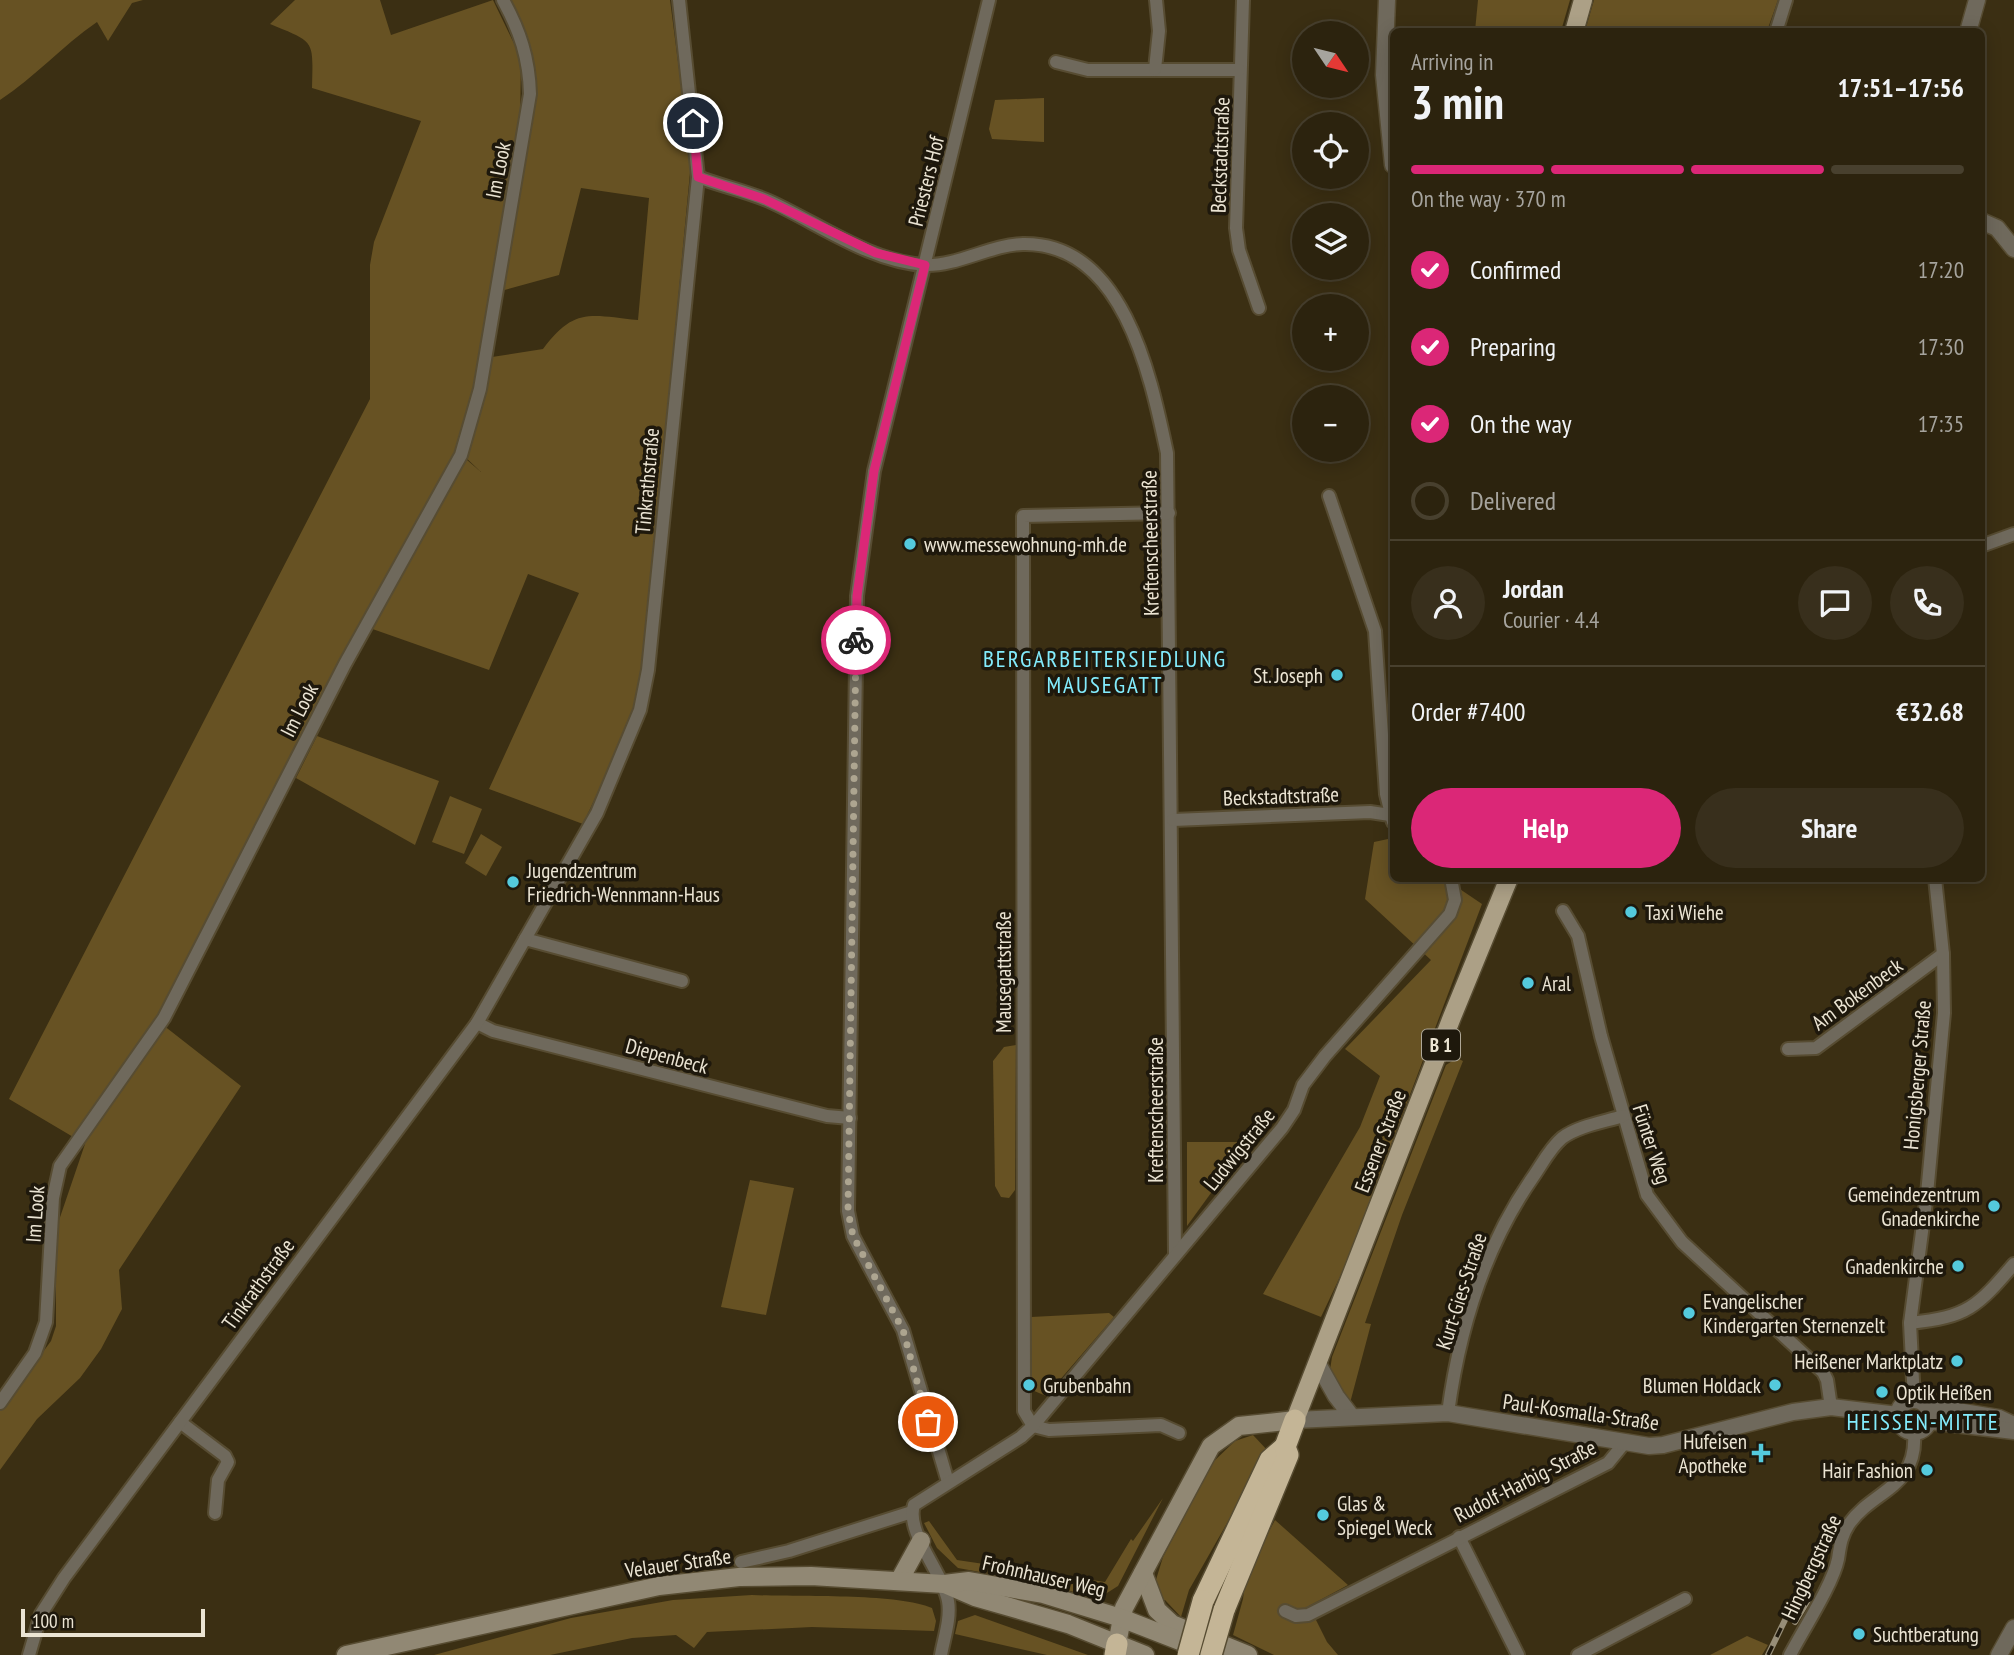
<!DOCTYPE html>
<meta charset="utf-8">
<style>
:root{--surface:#2c230e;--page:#382f1c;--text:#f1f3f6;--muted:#a6a49e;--line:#48402e;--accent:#db2777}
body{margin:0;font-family:"PT Sans Narrow",sans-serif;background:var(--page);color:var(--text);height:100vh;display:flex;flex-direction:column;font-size:26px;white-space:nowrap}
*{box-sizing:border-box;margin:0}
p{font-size:23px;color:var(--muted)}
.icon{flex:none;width:38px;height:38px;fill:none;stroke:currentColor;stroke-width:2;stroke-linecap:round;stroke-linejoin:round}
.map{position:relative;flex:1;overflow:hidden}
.side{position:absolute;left:1390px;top:28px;width:595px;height:854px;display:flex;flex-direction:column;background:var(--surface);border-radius:10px;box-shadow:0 4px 18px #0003,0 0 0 2px var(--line)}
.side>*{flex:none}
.needle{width:46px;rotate:125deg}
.tools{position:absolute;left:1292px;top:21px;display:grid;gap:14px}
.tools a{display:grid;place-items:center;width:77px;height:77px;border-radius:50%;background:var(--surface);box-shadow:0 4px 18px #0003,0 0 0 2px var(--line);font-size:35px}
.scale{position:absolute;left:21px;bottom:18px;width:184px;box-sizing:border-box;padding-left:7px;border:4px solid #ebe4d3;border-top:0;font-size:19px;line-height:24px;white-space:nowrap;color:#ebe4d3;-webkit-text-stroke:5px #1e180c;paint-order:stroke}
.pin{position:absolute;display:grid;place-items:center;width:60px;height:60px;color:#fff;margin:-30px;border:4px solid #fff;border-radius:50%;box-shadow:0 2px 7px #0007}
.courier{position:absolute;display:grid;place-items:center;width:70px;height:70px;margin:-35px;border:5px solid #db2777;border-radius:50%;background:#fff;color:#222;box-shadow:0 2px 9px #0007}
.head em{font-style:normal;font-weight:800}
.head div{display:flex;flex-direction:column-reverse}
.head{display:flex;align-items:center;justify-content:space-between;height:119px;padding:0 21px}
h1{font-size:46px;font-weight:800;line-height:52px}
.bar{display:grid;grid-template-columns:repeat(4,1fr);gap:10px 7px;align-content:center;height:84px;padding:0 21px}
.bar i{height:9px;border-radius:5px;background:var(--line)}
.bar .selected{background:var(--accent)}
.bar p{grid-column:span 4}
.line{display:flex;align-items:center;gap:18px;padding:0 21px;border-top:2px solid var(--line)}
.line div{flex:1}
.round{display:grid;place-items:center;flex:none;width:74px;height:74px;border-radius:37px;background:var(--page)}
ol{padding:0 21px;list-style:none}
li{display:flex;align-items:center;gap:21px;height:77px}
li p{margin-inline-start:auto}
li .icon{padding:7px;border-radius:50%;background:var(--accent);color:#fff;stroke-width:4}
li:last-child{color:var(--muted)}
li i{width:38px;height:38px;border:4px solid var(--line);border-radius:50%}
.cta{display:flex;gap:14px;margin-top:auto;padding:14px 21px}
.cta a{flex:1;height:80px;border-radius:42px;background:var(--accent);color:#fff;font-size:28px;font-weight:800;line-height:80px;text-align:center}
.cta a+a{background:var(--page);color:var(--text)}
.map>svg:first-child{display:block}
</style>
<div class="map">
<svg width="2014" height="1655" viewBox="0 0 2014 1655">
<rect width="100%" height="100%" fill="#3b2f13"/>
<g fill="#675223">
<path d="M 0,0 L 143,0 L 132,3 L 108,41 L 97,22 C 62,46 35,77 0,100 Z"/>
<path d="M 295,0 L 380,0 L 391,35 L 493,0 L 521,58 L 520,128 L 475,412 L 460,454 L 481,472 L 463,455 L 492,357 L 543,349 C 574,307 590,315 638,320 L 649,198 L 581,188 L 559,275 L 501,291 L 533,71 L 530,46 L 506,0 L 670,0 L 691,162 L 642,682 L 628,728 L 583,824 L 489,789 L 579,593 L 528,574 L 489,670 L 364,626 L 163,1025 L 241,1086 L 119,1270 L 122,1309 L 101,1349 L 80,1378 L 37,1419 L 0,1470 L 0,1410 L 51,1341 L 56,1326 L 56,1229 L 85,1144 L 9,1099 L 370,399 L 370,265 L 374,242 L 421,121 L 312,88 C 313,39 316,43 270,24 Z"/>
<path d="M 1478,0 L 1570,0 L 1561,31 L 1475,31 Z"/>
<path d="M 1594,0 L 1778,0 L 1767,31 L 1585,31 Z"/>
<path d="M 1044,98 L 1044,142 L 992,139 L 989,129 L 995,100 Z"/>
<path d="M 317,736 L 439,781 L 415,845 L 296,778 Z"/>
<path d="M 450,796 L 482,809 L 464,854 L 432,842 Z"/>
<path d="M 481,834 L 502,847 L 486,876 L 465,863 Z"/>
<path d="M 1388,839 L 1393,842 L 1393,878 L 1445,879 L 1482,904 L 1346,1264 L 1321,1317 L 1263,1294 L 1360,1127 L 1380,1076 L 1345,1049 L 1431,960 L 1365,899 L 1374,842 Z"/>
<path d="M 1016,1045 L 1015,1190 L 1009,1198 L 1001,1197 L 995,1186 L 993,1061 L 1004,1047 Z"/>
<path d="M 1457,1058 L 1463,1061 L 1402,1215 L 1365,1323 L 1371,1324 L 1350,1403 L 1330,1370 L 1332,1357 L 1446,1065 Z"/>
<path d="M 1187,1142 L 1248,1142 L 1187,1226 Z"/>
<path d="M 750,1180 L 794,1188 L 766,1315 L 721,1307 Z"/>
<path d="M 1109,1313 L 1114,1317 L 1046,1396 L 1032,1390 L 1031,1317 Z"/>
<path d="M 1253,1435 L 1268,1451 L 1189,1590 L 1181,1617 L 1165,1600 L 1159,1601 L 1155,1583 L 1163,1557 L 1212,1463 L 1235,1441 Z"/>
<path d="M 1163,1498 L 1118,1586 L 1099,1598 L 1029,1581 L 958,1568 L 937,1548 L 924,1523 L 929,1521 L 957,1560 L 1105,1582 L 1131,1539 L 1133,1541 Z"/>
<path d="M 1275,1520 L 1348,1585 L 1309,1606 L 1327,1642 L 1338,1655 L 1274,1655 L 1233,1635 L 1243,1599 L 1246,1574 Z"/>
<path d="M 752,1595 C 795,1597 897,1593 932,1608 L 936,1621 L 934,1631 L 812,1627 L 707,1632 L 694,1648 L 676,1635 L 632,1638 L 550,1655 L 434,1655 L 571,1618 L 673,1600 Z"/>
<path d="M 975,1615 L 1088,1655 L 1047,1655 L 955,1634 L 958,1621 Z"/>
<path d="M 1747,1636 L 1768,1645 L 1762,1655 L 1710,1655 Z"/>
</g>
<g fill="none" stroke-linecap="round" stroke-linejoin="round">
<g stroke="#574c32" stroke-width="16">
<g id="minor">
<path d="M 1243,0 L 1236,228 L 1239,250 L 1259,308"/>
<path d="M 1776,32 L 1786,0"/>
<path d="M 1056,62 L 1088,70 L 1239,70"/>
<path d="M 1155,69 L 1159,31 L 1156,0"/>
<path d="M 698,177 C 721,186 746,191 769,201 C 818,223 870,262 925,265 C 958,266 990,245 1023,244 C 1124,242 1151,378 1167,453 L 1175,1254"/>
<path d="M 1329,496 L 1375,631 L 1386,794 L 1393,822"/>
<path d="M 1981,546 L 2014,534"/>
<path d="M 1173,820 L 1370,812 L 1390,815"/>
<path d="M 1563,911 L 1578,936 L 1601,1036 L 1647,1195 L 1682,1242 L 1823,1372 L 1827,1380 L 1831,1407"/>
<path d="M 525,939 L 682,981"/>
<path d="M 477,1023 L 493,1031 L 827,1116 L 850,1118"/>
<path d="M 1788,1049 L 1816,1048 L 1943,954"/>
<path d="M 1910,1323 C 1968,1317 1977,1307 2014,1264"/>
<path d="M 1914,1400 L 1910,1323 L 1927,1194 L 1944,1013 L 1943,954 L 1935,878"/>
<path d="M 0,1403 L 35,1353 L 46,1322 L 53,1198 L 60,1166 L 164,1018 L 345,664 L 461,455 L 480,389 L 530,94 C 529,58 520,31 503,0"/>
<path d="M 1448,1413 C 1459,1330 1485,1246 1533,1177 C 1542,1164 1550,1148 1562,1138 C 1578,1126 1604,1122 1623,1116"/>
<path d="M 180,1422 L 225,1456 L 228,1462 L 218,1480 L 215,1513"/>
<path d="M 1033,1426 L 1024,1411 L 1023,516 L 1169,513"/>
<path d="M 1033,1426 L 1049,1430 L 1161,1425 L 1179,1433"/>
<path d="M 948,1482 L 903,1330 L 853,1236 L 848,1211 L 857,596 L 874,471 L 989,0"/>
<path d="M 1459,1537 L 1518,1655"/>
<path d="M 741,1562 L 789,1551 L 912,1512"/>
<path d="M 1285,1611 L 1296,1616 L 1308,1615 L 1608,1463 L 1626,1441"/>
<path d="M 29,1655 L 41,1614 L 64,1578 L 477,1023 L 597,813 L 640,710 L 648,670 L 698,177 L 679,0"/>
<path d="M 941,1655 C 944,1638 951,1618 948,1601 C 943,1573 905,1532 914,1505 L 1021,1437 L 1033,1426 L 1282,1128 L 1294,1110 L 1303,1085 L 1325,1056 L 1450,914 L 1455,900 L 1451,878"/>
<path d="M 1578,1655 L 1685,1599"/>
<path d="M 1790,1655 C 1803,1630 1833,1584 1838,1559 C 1840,1546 1841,1536 1849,1524 C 1874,1489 1918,1488 1914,1433"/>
</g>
</g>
<g stroke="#574c32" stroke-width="19">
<g id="tertiary">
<path d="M 1387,0 L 1384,75 L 1393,165"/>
<path d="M 1968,32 L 1977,0"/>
<path d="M 1981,221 L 1997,228 L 2014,249"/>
<path d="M 1318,1364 L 1336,1396 L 1352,1417"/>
<circle cx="1914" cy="1416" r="16"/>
<path d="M 1927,1406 L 1999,1418 L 2014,1425"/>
<path d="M 1295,1420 L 1448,1413 L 1649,1446 L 1663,1445 L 1793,1412 L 1831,1407 L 1898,1415"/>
<path d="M 1930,1421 L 2014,1431"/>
<path d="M 1999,1655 L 2014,1628"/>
</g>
</g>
<g stroke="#574c32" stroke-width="21">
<g id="secondary">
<path d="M 1143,1573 L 1157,1610 L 1172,1624 L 1248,1655"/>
<path d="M 899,1581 L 921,1541"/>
<path d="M 947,1585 L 975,1597 L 1068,1624 L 1145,1655"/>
<path d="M 1117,1644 L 1124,1608 L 1211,1446 L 1239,1426 L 1295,1420"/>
<path d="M 346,1655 L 659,1586 L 739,1577 L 811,1576 L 944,1584 L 969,1581 L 1043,1594 L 1121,1618 L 1203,1650"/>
</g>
</g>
<g stroke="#574c32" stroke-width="21">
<g id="primary">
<path d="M 1574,32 L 1583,0"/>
<path d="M 1295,1420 L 1452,1017 L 1509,878"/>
</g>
</g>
<g stroke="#574c32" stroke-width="24">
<g id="motorway">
<path d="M 1203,1601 L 1270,1460 L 1285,1447"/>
<path d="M 1224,1610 L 1288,1455 L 1285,1447 L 1295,1420"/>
<path d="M 1115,1655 L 1117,1644"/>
</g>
</g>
<use href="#minor" stroke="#6f695c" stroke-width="12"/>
<use href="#tertiary" stroke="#6f695c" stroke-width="16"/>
<use href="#secondary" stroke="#918874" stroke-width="18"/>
<use href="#primary" stroke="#aca086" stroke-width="18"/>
<use href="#motorway" stroke="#c4b596" stroke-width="21"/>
<g stroke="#978e78" stroke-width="6">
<g id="rail">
<path d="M 1795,1622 L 1811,1595"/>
<path d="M 1768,1655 L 1800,1589"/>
</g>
</g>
<use href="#rail" stroke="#1e180c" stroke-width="3.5" stroke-dasharray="10" stroke-linecap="butt"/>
<g stroke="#574c32" stroke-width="24" stroke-linecap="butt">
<g id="motorway-bridge">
<path d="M 1188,1655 L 1203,1601"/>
<path d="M 1211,1655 L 1224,1610"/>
</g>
</g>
<use href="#motorway-bridge" stroke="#c4b596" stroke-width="21"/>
</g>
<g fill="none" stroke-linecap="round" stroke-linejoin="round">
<path stroke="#ada590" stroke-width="7" stroke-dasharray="0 12.6" d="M 856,640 L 848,1211 L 853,1236 L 903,1330 L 928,1422"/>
<path stroke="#db2777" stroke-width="9" d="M 693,123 L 698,177 L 764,199 L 876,253 L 925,265 L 874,471 L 857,596 L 856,640"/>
</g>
<g fill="#54cadd" stroke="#1e180c" stroke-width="2.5">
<circle cx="910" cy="544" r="7"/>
<circle cx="1337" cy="675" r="7"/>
<circle cx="513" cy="882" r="7"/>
<circle cx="1631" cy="912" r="7"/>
<circle cx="1528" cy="983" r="7"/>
<circle cx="1994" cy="1206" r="7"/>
<circle cx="1958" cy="1266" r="7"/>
<circle cx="1689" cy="1313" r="7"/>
<circle cx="1957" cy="1361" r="7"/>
<circle cx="1029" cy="1385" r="7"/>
<circle cx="1775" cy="1385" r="7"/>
<circle cx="1882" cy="1392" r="7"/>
<path d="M1757.5 1442.5h7v7h7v7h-7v7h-7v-7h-7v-7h7z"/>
<circle cx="1927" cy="1470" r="7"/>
<circle cx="1323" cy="1515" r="7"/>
<circle cx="1859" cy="1634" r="7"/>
</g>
<g text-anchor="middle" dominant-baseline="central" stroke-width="7" stroke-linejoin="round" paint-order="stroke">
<rect fill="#1e180c" stroke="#aea797" stroke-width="2" x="1422" y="1029.5" width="38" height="31" rx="5"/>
<g font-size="19" font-weight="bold" fill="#ebe4d3">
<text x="1441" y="1045">B 1</text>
</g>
<g font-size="21" fill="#ebe4d3" stroke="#1e180c">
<text transform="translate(1220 155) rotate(-88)">Beckstadtstraße</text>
<text transform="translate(498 170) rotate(-79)">Im Look</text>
<text transform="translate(926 181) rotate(-76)">Priesters Hof</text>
<text transform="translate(647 481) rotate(-85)">Tinkrathstraße</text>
<text transform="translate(1150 543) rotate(-91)">Kreftenscheerstraße</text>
<text transform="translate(299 710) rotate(-63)">Im Look</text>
<text transform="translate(1281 796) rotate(-2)">Beckstadtstraße</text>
<text transform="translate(1003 972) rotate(-90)">Mausegattstraße</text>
<text transform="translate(1857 994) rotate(-36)">Am Bokenbeck</text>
<text transform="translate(667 1056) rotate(15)">Diepenbeck</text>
<text transform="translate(1917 1075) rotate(-85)">Honigsberger Straße</text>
<text transform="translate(1155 1110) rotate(-90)">Kreftenscheerstraße</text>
<text transform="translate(1380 1141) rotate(-69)">Essener Straße</text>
<text transform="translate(1652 1144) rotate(72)">Fünter Weg</text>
<text transform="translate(1239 1149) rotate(-51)">Ludwigstraße</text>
<text transform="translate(35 1214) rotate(-86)">Im Look</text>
<text transform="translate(258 1284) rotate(-54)">Tinkrathstraße</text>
<text transform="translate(1461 1291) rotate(-72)">Kurt-Gies-Straße</text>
<text transform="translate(1581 1412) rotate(8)">Paul-Kosmalla-Straße</text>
<text transform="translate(1525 1481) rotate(-27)">Rudolf-Harbig-Straße</text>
<text transform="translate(678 1563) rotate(-8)">Velauer Straße</text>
<text transform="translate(1811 1567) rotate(-65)">Hingbergstraße</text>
<text transform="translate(1044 1576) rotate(13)">Frohnhauser Weg</text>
</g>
<g font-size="21" fill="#ebe4d3" stroke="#1e180c" text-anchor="start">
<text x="924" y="544">www.messewohnung-mh.de</text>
<text x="1323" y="675" text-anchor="end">St. Joseph</text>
<text x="527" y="870">Jugendzentrum<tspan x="527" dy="24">Friedrich-Wennmann-Haus</tspan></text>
<text x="1645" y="912">Taxi Wiehe</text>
<text x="1542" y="983">Aral</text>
<text x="1980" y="1194" text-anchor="end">Gemeindezentrum<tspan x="1980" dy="24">Gnadenkirche</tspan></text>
<text x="1944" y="1266" text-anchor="end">Gnadenkirche</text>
<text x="1703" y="1301">Evangelischer<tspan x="1703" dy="24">Kindergarten Sternenzelt</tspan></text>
<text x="1943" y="1361" text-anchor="end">Heißener Marktplatz</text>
<text x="1043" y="1385">Grubenbahn</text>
<text x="1761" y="1385" text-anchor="end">Blumen Holdack</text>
<text x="1896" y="1392">Optik Heißen</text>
<text x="1747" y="1441" text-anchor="end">Hufeisen<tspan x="1747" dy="24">Apotheke</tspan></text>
<text x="1913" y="1470" text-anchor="end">Hair Fashion</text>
<text x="1337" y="1503">Glas &amp;<tspan x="1337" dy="24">Spiegel Weck</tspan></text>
<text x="1873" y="1634">Suchtberatung</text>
</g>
<g font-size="23" letter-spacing="2" fill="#83ecfd" stroke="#1e180c">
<text x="1105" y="658">BERGARBEITERSIEDLUNG<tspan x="1105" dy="26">MAUSEGATT</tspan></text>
<text x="1923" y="1421">HEISSEN-MITTE</text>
</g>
</g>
</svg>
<div class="tools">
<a><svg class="needle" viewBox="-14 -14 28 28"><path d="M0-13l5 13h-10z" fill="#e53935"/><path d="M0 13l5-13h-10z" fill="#a6a49e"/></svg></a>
<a><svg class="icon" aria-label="locate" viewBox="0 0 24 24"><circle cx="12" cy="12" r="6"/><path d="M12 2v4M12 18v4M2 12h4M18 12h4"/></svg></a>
<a><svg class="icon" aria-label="layers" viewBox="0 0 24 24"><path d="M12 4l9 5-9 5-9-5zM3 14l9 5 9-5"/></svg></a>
<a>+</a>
<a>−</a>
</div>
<div class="scale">100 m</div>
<div class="pin" style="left:928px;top:1422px;background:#ea580c"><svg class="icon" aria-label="bag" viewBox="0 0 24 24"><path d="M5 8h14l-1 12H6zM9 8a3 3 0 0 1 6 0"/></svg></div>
<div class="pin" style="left:693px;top:123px;background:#1f2937"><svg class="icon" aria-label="home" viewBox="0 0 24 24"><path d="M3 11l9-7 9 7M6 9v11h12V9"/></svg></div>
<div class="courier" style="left:856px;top:640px"><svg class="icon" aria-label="bike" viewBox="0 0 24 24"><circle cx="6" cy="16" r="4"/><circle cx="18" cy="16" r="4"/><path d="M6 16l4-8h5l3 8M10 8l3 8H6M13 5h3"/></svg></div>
<section class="side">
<div class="head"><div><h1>3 min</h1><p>Arriving in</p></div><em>17:51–17:56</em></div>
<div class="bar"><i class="selected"></i><i class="selected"></i><i class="selected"></i><i></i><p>On the way · 370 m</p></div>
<ol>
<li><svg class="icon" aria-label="check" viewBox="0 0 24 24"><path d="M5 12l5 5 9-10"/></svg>Confirmed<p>17:20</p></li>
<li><svg class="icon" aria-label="check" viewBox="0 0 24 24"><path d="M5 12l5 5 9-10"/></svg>Preparing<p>17:30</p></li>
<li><svg class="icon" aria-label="check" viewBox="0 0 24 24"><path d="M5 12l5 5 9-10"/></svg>On the way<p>17:35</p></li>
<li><i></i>Delivered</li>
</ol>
<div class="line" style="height:126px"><a class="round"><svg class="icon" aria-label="person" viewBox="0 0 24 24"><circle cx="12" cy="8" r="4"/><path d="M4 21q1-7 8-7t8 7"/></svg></a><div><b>Jordan</b><p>Courier · 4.4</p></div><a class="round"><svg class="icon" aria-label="chat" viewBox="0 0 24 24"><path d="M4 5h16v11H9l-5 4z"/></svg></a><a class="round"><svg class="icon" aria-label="phone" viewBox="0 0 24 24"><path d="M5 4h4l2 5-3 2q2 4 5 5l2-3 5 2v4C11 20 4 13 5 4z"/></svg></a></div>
<div class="line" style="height:91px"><div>Order #7400</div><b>€32.68</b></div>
<div class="cta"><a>Help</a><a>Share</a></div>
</section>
</div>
